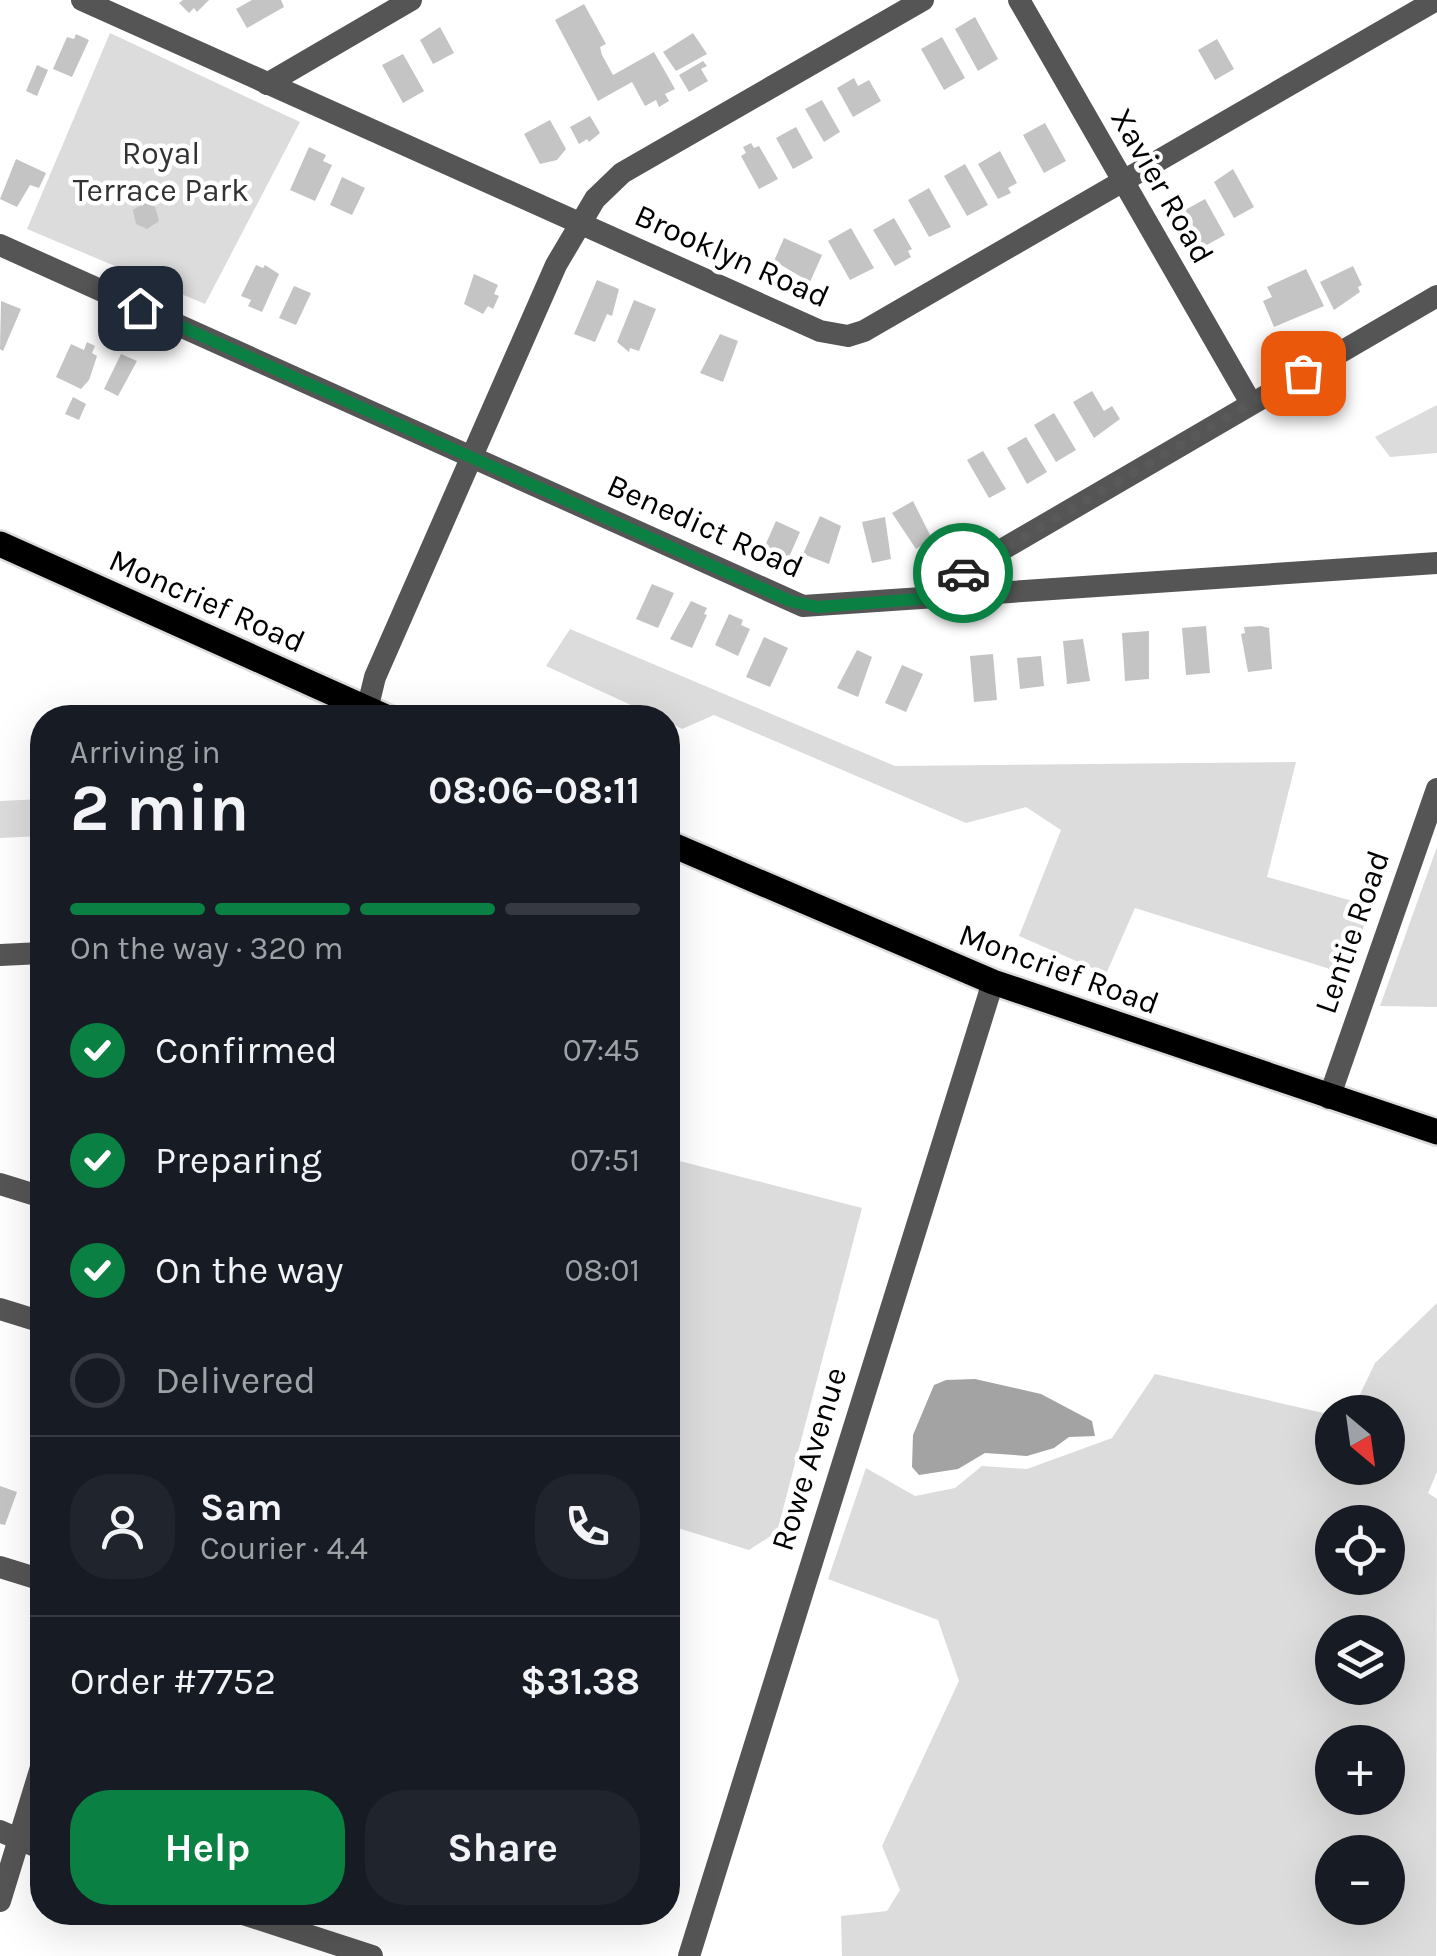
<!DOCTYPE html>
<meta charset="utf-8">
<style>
:root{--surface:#171b24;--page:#20242c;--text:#f1f3f6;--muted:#9ea1a6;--line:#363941;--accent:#0b8043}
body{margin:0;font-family:Karla,sans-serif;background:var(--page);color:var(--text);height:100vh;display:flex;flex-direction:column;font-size:38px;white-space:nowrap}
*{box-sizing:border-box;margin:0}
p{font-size:32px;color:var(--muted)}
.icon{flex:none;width:55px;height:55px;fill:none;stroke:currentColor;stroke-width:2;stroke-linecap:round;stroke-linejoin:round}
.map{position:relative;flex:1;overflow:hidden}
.side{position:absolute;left:30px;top:705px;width:650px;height:1220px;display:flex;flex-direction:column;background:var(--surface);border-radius:40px;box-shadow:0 10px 40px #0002}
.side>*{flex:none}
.needle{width:65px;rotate:151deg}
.tools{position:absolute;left:1315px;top:1395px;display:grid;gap:20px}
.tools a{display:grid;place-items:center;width:90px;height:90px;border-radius:50%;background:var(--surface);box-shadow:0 10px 40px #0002;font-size:50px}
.pin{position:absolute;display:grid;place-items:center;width:85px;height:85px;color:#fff;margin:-42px;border-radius:20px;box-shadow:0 5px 15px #0006}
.courier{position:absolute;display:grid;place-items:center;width:100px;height:100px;margin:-50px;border:8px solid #0b8043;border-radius:50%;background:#fff;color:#222;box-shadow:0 2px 12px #0007}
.summary em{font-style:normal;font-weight:700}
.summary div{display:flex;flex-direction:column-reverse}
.summary{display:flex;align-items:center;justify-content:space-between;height:170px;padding:0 40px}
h1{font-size:65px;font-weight:700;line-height:75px}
.bar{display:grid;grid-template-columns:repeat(4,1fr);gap:15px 10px;align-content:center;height:120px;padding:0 40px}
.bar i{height:12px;border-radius:8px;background:var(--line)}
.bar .on{background:var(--accent)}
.bar p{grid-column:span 4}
.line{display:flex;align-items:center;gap:25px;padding:0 40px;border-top:2px solid var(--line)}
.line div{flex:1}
.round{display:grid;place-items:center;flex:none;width:105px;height:105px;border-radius:40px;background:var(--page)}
ol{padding:0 40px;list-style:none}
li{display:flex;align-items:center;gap:30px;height:110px}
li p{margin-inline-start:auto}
li .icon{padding:10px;border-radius:50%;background:var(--accent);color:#fff;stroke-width:4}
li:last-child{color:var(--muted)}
li i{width:55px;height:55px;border:5px solid var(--line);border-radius:50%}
.action{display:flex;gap:20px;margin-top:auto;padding:20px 40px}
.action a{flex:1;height:115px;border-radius:40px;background:var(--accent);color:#fff;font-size:40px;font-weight:700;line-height:115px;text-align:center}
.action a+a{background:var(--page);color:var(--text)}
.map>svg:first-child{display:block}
</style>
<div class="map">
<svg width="1437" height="1956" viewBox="0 0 1437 1956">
<rect width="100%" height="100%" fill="#fff"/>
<g fill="#dcdcdc" fill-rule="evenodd">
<path d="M 110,33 L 300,122 L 205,304 L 27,229 Z"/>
<path d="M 1437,405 L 1437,453 L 1390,457 L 1375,437 Z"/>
<path d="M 570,629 L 895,766 L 1296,762 L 1267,877 L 1370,906 L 1349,975 L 1135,908 L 1106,974 L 1019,936 L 1061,830 L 1026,807 L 966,823 L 714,715 L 682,729 L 668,722 L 668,718 L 657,717 L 546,666 Z"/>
<path d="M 42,799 L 42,836 L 0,838 L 0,801 Z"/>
<path d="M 1437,847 L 1437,1007 L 1380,1006 Z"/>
<path d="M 668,1158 L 862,1208 L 777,1532 L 749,1550 L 668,1525 Z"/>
<path d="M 1437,1303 L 1437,1472 L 1428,1493 L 1437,1499 L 1436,1956 L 842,1956 L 841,1916 L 887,1911 L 900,1890 L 882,1846 L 959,1681 L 938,1620 L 828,1579 L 866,1468 L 915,1496 L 955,1488 L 982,1466 L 1027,1469 L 1112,1438 L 1155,1374 L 1332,1415 L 1332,1468 L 1388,1468 L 1388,1412 L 1345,1412 L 1354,1407 L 1375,1363 ZM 1332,1522 L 1388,1522 L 1388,1578 L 1332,1578 ZM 1332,1632 L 1388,1632 L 1388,1688 L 1332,1688 ZM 1332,1742 L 1388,1742 L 1388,1798 L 1332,1798 ZM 1332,1852 L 1388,1852 L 1388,1908 L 1332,1908 Z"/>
</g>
<path fill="#a3a3a3" d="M 975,1379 L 1041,1394 L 1092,1421 L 1095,1436 L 1069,1437 L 1054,1448 L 1027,1456 L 985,1453 L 958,1469 L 919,1475 L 912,1467 L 913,1435 L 934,1385 L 946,1380 Z"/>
<g fill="#c4c4c4">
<path d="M 183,0 L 209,0 L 197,12 L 194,8 L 189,13 L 179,3 Z"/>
<path d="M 252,0 L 281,0 L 284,7 L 247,28 L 236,9 Z"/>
<path d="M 584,4 L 606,44 L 600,47 L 602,55 L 613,75 L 654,52 L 675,89 L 665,94 L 669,101 L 659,107 L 656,100 L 645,106 L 632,82 L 598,101 L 555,20 Z"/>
<path d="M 975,17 L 998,59 L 978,71 L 955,29 Z"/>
<path d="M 440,27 L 454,53 L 433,64 L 420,40 Z"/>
<path d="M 693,33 L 707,54 L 676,71 L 663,52 Z"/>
<path d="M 76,34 L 89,40 L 72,77 L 53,69 L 67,37 L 74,39 Z"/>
<path d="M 942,37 L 965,78 L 944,90 L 921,49 Z"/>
<path d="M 1217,39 L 1234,69 L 1215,80 L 1198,50 Z"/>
<path d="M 403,54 L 424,91 L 403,103 L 382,65 Z"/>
<path d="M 703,61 L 707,66 L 701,69 L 708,81 L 689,92 L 679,75 Z"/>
<path d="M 37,65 L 48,70 L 37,96 L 26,91 Z"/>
<path d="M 854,78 L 858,86 L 869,80 L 881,101 L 853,117 L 837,88 Z"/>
<path d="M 822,100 L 840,132 L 824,142 L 805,109 Z"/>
<path d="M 590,116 L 600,133 L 589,142 L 587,139 L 579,144 L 570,127 Z"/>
<path d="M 550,120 L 566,149 L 557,160 L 540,164 L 524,134 Z"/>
<path d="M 1045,123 L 1066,161 L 1044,173 L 1023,135 Z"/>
<path d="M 796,127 L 813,158 L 793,169 L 776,138 Z"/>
<path d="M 751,143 L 754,148 L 759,146 L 778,179 L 759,189 L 741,156 L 746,153 L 743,147 Z"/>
<path d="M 309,147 L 326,155 L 323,161 L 332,165 L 315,201 L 290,190 Z"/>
<path d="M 1000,151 L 1017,183 L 1008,188 L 1011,193 L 998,199 L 978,164 Z"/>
<path d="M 16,159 L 46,173 L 39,188 L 30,185 L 17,207 L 0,199 Z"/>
<path d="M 965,164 L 988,205 L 967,216 L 944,176 Z"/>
<path d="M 1233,169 L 1254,207 L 1234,218 L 1214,182 Z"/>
<path d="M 342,177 L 365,188 L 352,215 L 330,205 Z"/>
<path d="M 929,188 L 951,227 L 929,237 L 908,200 Z"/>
<path d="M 1205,199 L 1225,235 L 1203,247 L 1185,210 Z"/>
<path d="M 145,202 L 155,207 L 159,221 L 147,229 L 136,224 L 133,210 Z"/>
<path d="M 894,218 L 912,249 L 908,251 L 911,257 L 895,266 L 873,230 Z"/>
<path d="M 851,228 L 874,268 L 850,280 L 828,241 Z"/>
<path d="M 784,238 L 822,255 L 810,282 L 774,261 Z"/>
<path d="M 256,265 L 263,268 L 265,265 L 279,274 L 262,312 L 248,306 L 251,300 L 241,296 Z"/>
<path d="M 1353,266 L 1362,285 L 1358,287 L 1360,292 L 1334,310 L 1320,282 Z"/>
<path d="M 1306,269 L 1324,306 L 1274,327 L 1263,301 L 1272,297 L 1267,287 Z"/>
<path d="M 474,274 L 498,285 L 494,294 L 499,296 L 493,309 L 488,306 L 483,314 L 464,304 Z"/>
<path d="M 597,280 L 619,289 L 612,316 L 607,314 L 595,342 L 574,334 Z"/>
<path d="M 294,286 L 311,293 L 296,325 L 279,318 Z"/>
<path d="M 634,300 L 656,309 L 639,351 L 630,348 L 629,352 L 617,342 Z"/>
<path d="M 1,301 L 21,309 L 3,351 L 0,349 Z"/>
<path d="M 720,334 L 738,341 L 723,382 L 700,373 Z"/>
<path d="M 87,342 L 95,346 L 92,353 L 97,356 L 89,380 L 81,389 L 56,377 L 71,344 L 84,350 Z"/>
<path d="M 121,354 L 137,361 L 118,396 L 104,389 Z"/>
<path d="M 1092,391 L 1104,411 L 1112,406 L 1120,419 L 1094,438 L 1073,402 Z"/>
<path d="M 73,397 L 86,404 L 79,420 L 65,414 Z"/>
<path d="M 1054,413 L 1076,450 L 1056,462 L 1034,425 Z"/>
<path d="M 1026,437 L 1047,472 L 1027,484 L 1007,448 Z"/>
<path d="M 983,451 L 1006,489 L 989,498 L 967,460 Z"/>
<path d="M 913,501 L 932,539 L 916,549 L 892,513 Z"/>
<path d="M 820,516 L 841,526 L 829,564 L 803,554 Z"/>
<path d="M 885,517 L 891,559 L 872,563 L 862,522 Z"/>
<path d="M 776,521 L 800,532 L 789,557 L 782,554 L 780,559 L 764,548 Z"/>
<path d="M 652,584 L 674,593 L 658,628 L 636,619 Z"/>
<path d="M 691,601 L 707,608 L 704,614 L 707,615 L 692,648 L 670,639 Z"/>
<path d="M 729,614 L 743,620 L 741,625 L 750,629 L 738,656 L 715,645 Z"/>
<path d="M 1206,626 L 1210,673 L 1186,675 L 1182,628 Z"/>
<path d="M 1261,626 L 1269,628 L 1272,669 L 1248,672 L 1241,634 L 1245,633 L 1244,627 Z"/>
<path d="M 1149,631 L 1149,679 L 1125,681 L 1122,633 Z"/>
<path d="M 764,637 L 788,648 L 770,687 L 746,677 Z"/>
<path d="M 1083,639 L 1090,681 L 1067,684 L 1063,641 Z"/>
<path d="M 857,650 L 872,657 L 858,697 L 837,688 Z"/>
<path d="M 993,654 L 997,700 L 974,702 L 970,656 Z"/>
<path d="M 1041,656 L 1044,686 L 1020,689 L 1017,658 Z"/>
<path d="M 902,665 L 923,674 L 906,712 L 885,703 Z"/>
<path d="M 0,1486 L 17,1492 L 5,1525 L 0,1524 Z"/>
</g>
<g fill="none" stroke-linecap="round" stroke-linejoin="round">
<g stroke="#dbdbdb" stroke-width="30">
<g id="major">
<path d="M 0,544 L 388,718"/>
<path d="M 668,843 L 993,982 L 1437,1132"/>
</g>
</g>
<g stroke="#555" stroke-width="22">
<path d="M 82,0 L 820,331 L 848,336 L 864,331 L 1436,0"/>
<path d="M 1019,0 L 1251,403"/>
<path d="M 267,84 L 411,0"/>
<path d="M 0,245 L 803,606 L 1437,563"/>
<path d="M 926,594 L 1437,296"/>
<path d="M 365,718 L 375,677 L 556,265 L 595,199 L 622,173 L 923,0"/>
<path d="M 0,955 L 42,953"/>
<path d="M 1329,1098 L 1437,789"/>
<path d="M 0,1184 L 42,1197"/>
<path d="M 0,1309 L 42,1322"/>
<path d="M 0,1567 L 42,1580"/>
<path d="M 0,1831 L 42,1849"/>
<path d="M 0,1901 L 42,1764"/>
<path d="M 237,1912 L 372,1956"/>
<path d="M 689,1956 L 993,982"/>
</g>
<use href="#major" stroke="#000" stroke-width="25"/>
</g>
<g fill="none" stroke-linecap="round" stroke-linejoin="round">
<path stroke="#595959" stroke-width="10" stroke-dasharray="0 18" d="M 963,573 L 1303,373"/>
<path stroke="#0b8043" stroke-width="12" d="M 140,308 L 790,601 L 818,607 L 919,599 L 963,573"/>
</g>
<g text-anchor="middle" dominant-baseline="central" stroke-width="9" stroke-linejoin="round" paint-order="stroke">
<g font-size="32" fill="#333" stroke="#fff">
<text x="161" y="153">Royal<tspan x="161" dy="37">Terrace Park</tspan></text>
</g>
<g font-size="32" fill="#000" stroke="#fff">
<text transform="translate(1162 186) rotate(60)">Xavier Road</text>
<text transform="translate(732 256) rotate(24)">Brooklyn Road</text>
<text transform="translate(705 526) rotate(24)">Benedict Road</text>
<text transform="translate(207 601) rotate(24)">Moncrief Road</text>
<text transform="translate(1352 932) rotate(-71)">Lentie Road</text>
<text transform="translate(1059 969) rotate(20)">Moncrief Road</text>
<text transform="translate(809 1459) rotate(-73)">Rowe Avenue</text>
</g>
</g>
</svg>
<div class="tools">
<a><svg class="needle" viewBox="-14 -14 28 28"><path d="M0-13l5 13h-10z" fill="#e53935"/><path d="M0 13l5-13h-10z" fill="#9ea1a6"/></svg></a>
<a><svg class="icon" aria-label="locate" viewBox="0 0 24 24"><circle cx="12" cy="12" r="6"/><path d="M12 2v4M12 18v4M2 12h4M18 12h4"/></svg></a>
<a><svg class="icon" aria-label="layers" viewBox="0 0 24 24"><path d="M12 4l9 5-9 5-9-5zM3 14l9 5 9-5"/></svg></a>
<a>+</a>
<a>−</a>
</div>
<div class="pin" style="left:1303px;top:373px;background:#ea580c"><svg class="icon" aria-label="bag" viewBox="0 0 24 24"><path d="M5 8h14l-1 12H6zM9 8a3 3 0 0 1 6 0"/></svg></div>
<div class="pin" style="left:140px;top:308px;background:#1f2937"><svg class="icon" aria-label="home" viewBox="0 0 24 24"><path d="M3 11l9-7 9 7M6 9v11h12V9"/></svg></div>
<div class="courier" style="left:963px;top:573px"><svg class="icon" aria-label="car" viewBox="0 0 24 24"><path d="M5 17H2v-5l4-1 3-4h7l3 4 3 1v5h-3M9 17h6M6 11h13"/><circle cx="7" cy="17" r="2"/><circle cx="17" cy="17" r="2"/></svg></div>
<section class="side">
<div class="summary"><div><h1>2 min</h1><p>Arriving in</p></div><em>08:06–08:11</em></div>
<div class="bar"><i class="on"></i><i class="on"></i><i class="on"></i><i></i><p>On the way · 320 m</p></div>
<ol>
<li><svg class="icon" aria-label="check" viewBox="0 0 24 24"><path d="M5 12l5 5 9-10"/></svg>Confirmed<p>07:45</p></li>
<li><svg class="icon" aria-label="check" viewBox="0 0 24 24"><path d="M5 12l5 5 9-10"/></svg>Preparing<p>07:51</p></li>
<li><svg class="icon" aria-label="check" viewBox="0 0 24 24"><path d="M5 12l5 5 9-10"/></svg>On the way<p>08:01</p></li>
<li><i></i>Delivered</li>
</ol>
<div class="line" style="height:180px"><a class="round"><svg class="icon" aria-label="person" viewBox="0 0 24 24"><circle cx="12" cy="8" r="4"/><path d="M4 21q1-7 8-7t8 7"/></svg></a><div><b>Sam</b><p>Courier · 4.4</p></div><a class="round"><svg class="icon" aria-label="phone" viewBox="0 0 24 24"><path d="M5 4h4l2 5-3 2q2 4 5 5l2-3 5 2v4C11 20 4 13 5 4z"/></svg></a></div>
<div class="line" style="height:130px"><div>Order #7752</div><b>$31.38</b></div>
<div class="action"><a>Help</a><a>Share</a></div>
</section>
</div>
